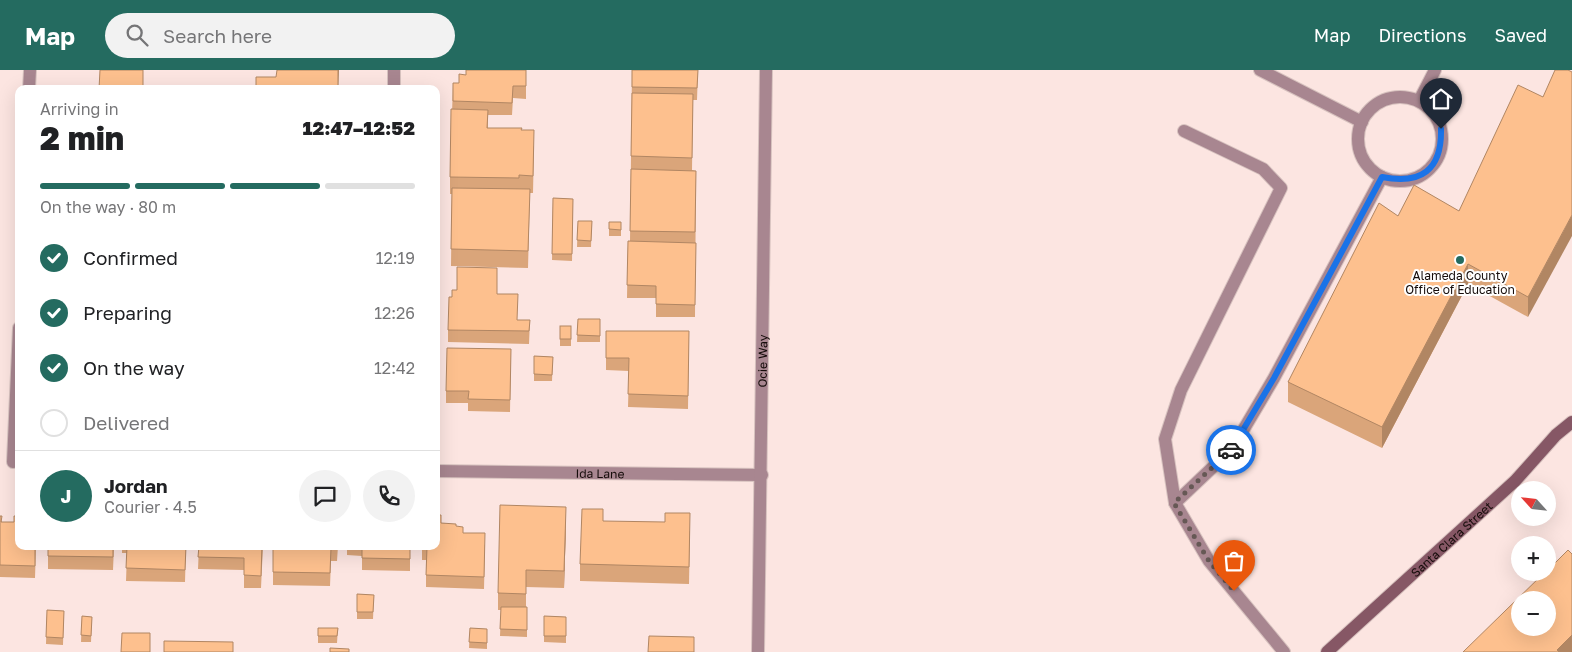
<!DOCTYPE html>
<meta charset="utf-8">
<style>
:root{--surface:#fff;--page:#f2f2f2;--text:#202124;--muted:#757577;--line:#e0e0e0;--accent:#246b60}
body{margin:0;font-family:"Golos Text",sans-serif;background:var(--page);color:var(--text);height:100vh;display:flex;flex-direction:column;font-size:19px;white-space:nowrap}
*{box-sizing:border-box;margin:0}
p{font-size:16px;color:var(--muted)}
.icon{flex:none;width:28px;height:28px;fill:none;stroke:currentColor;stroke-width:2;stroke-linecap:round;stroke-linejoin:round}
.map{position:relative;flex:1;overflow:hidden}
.side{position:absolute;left:15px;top:15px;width:425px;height:465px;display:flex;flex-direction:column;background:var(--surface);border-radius:10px;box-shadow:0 5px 20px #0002}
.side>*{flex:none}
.needle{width:32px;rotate:297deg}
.tools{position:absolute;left:1511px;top:411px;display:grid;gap:10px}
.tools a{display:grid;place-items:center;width:45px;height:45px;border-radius:50%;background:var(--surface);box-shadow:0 5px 20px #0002;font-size:25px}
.pin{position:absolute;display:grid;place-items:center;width:42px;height:42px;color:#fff;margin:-51px -21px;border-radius:50% 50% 50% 0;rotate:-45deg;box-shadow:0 0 5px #0007}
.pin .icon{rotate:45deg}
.courier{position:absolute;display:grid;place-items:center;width:50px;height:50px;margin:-25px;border:4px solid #1a73e8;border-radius:50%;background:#fff;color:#222;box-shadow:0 1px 6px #0007}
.headline em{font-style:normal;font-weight:800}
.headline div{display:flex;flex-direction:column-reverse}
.headline{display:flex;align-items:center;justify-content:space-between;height:85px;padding:0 25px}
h1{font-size:32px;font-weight:800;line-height:38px}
.bar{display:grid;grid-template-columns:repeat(4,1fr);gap:8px 5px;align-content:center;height:60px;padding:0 25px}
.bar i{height:6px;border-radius:4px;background:var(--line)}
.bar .current{background:var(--accent)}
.bar p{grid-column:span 4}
.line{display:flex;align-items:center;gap:12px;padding:0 25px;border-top:1px solid var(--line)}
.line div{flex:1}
.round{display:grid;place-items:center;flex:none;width:52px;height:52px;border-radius:26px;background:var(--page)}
ol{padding:0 25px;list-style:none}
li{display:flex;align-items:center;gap:15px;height:55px}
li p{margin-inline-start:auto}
li .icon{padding:5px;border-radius:50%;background:var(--accent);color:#fff;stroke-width:4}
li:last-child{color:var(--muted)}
li i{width:28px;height:28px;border:2px solid var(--line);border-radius:50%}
header{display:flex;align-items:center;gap:30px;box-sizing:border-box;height:70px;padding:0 25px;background:var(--accent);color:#fff}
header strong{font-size:24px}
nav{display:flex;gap:28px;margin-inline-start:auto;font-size:18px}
.search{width:350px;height:45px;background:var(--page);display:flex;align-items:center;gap:12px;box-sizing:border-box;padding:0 18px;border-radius:28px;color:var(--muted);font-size:19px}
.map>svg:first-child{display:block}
</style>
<header>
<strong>Map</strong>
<div class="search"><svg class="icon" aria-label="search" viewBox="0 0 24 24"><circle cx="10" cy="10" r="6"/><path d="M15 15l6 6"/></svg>Search here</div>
<nav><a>Map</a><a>Directions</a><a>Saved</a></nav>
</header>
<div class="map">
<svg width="1572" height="582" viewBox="0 0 1572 582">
<rect width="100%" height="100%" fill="#fce5e1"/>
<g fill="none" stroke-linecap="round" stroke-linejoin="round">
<g stroke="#d7c2bf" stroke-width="14">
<g id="service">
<path d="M 1260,0 L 1362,52"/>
<circle cx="1400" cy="69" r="42"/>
<path d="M 1419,31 L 1435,0"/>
<path d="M 1184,61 L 1263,99 L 1281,118 L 1181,320 L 1165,369 L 1175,433 L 1209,491 L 1284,582"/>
<path d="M 1175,433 L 1232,379 L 1274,308 L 1382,107"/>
</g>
</g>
<g stroke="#d7c2bf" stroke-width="14">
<g id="minor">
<path d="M 29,19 L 30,0"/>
<path d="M 394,19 L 394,0"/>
<path d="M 13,392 L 19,258"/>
<path id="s1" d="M 436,401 L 762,405"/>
<path id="s2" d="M 758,582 L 766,0"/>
</g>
</g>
<g stroke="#d7c2bf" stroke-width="14">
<g id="secondary">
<path id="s3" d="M 1327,582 L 1515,411 L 1556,365 L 1572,352"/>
</g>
</g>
<use href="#service" stroke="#a88690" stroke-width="12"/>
<use href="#minor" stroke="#a88690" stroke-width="12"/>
<use href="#secondary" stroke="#865765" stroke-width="12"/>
</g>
<g fill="#daa57a">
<path d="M 526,0 L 526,29 L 513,28 L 512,45 L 488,45 L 488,58 L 522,60 L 534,77 L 533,123 L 530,123 L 528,198 L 451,196 L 452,124 L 450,124 L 450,107 L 453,13 L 459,13 L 466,5 Z"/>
<path d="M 632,0 L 698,0 L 697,30 L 693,30 L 692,100 L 696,101 L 695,247 L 656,247 L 656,228 L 627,228 L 628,171 L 630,171 Z"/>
<path d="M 1543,27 L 1528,247 L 1468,214 L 1382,378 L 1288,332 L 1288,312 L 1398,146 L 1459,141 Z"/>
<path d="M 553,128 L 573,129 L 572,191 L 552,190 Z"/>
<path d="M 578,151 L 592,151 L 591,177 L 577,177 Z"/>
<rect x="609" y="152" width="12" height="14"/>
<path d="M 497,224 L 517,250 L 530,250 L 529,274 L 448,272 L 448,260 Z"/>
<path d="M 578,249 L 600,249 L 600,272 L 577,272 Z"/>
<rect x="560" y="256" width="11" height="20"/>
<path d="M 606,261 L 689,261 L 688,339 L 628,337 L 629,301 L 606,300 Z"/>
<path d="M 511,279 L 510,342 L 468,341 L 468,333 L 446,333 L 446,321 Z"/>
<path d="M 534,286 L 553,287 L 552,311 L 534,311 Z"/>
<path d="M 0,446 L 2,452 L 19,476 L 36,476 L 35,508 L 0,507 Z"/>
<path d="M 441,453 L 456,456 L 463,463 L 485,475 L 484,519 L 426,517 L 426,490 L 422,490 L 422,476 Z"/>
<path d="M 566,455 L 564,518 L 526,517 L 526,537 L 527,537 L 527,567 L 500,566 L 501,540 L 498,540 L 498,523 Z"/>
<path d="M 690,461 L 689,514 L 580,511 L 580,494 Z"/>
<path d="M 48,476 L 114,476 L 113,500 L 48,499 Z"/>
<path d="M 122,476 L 186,476 L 185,512 L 126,511 L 127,483 L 122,483 Z"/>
<path d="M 199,476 L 263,476 L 261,518 L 244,518 L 244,500 L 198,499 Z"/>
<path d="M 273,476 L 338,476 L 337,491 L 331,491 L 330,516 L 273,515 Z"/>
<path d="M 347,476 L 410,476 L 410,501 L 362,500 L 362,486 L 347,485 Z"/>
<path d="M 357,524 L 374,525 L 373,549 L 357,549 Z"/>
<path d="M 47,540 L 64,541 L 63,575 L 46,574 Z"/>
<path d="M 82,546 L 92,547 L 91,572 L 81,572 Z"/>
<path d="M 544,546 L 566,547 L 566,573 L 544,572 Z"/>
<path d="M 338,558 L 337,573 L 318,573 L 318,566 Z"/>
<path d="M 470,558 L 487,559 L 487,579 L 469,578 Z"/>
</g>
<g fill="#b18663">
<path d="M 338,0 L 339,0 L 338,19 Z"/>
<path d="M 1572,145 L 1572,166 L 1528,247 L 1528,227 Z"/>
<path d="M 1468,194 L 1468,214 L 1382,378 L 1382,357 Z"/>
<path d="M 566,437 L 566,455 L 564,518 L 564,501 Z"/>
<path d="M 1572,565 L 1572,582 L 1557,582 L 1557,580 Z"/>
</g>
<g fill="#fdc08e" stroke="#b18663" fill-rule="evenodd">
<path d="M 100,0 L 143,0 L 143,19 L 99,19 Z"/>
<path d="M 277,0 L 338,0 L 338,19 L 256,19 L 256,7 L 276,7 Z"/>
<path d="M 466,0 L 526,0 L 526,16 L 513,16 L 512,33 L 453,31 L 453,13 L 459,13 L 459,4 L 466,5 Z"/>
<path d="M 632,0 L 698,0 L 697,18 L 632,17 Z"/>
<path d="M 1555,0 L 1568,0 L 1572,2 L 1572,145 L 1528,227 L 1468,194 L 1382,357 L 1288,312 L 1379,133 L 1398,146 L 1414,115 L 1459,141 L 1518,15 L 1543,27 Z"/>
<path d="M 632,23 L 693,24 L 692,88 L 631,86 Z"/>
<path d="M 451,39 L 488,40 L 487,58 L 522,58 L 521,60 L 534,60 L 533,106 L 519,105 L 519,108 L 450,107 Z"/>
<path d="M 631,99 L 696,101 L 695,162 L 630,161 Z"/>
<path d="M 452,118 L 530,119 L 528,181 L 451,179 Z"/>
<path d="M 553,128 L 573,129 L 572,184 L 552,184 Z"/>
<path d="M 578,151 L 592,151 L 591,171 L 577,170 Z"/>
<path d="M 609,152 L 621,152 L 621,160 L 609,159 Z"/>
<path d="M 628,171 L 696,173 L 695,235 L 656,234 L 656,216 L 627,215 Z"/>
<path d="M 457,197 L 497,198 L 497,224 L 518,224 L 517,250 L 530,250 L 529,261 L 448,260 L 449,227 L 452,227 L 452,220 L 457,220 Z"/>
<path d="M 578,249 L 600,249 L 600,266 L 577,265 Z"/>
<rect x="560" y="256" width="11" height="13"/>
<path d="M 606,261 L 689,261 L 688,326 L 628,324 L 629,288 L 606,288 Z"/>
<path d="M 447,278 L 511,279 L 510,330 L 468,329 L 469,321 L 446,321 Z"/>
<path d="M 534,286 L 553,287 L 552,305 L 534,304 Z"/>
<path d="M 500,435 L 566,437 L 564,501 L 526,500 L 526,524 L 498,523 Z"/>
<path d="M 582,439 L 603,439 L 603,451 L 665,452 L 665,443 L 690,443 L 689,497 L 580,494 Z"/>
<path d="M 436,445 L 441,445 L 441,453 L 456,454 L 456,456 L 463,457 L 463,463 L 485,463 L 484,507 L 426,505 L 427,477 L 422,477 L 422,476 L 436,476 Z"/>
<path d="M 0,446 L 2,446 L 1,452 L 14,452 L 14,446 L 19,446 L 19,476 L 35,476 L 35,496 L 0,495 Z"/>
<path d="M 48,476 L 113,476 L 113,487 L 48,486 Z"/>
<path d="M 127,476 L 186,476 L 185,500 L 126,498 Z"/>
<path d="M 199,476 L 262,476 L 261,506 L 244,505 L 244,488 L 198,487 Z"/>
<path d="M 273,476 L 337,476 L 337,478 L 331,478 L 330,503 L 273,502 Z"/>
<path d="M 362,476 L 410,476 L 410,489 L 362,488 Z"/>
<path d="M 1568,480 L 1572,484 L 1572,565 L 1557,580 L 1559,582 L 1463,582 L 1545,502 L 1548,502 L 1548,500 ZM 1520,530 L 1548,530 L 1548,558 L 1520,558 Z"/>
<path d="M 357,524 L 374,525 L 373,542 L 357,542 Z"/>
<path d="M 501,537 L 527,537 L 527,560 L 500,559 Z"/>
<path d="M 47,540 L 64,541 L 63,568 L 46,567 Z"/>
<path d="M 82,546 L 92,547 L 91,566 L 81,565 Z"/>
<path d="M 544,546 L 566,547 L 566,566 L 544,566 Z"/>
<path d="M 318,558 L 338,558 L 337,566 L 318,566 Z"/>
<path d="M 470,558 L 487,559 L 487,573 L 469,572 Z"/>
<path d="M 122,563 L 150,563 L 150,582 L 121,582 Z"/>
<path d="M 649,566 L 694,567 L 694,582 L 648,582 Z"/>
<path d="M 164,571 L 233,572 L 233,582 L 164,582 Z"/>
<path d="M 330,578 L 349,579 L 349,582 L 330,582 Z"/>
</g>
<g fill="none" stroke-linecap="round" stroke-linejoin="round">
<path stroke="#665855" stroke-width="5" stroke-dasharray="0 9" d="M 1231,380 L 1174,433 L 1209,491 L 1234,521"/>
<path stroke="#1a73e8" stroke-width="6" d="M 1231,380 L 1274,308 L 1382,107 C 1421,115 1442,100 1441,59"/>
</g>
<circle fill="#246b60" stroke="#fff" stroke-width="2" cx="1460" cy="190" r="5"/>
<g text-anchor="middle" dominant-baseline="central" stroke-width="4" stroke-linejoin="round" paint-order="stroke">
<g font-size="12" fill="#150c0a" stroke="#fff">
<text x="1460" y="205">Alameda County<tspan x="1460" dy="14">Office of Education</tspan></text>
</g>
<g font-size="12" fill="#150c0a" stroke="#fff">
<text stroke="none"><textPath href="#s2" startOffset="291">Ocie Way</textPath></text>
<text stroke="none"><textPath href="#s1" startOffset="164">Ida Lane</textPath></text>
<text stroke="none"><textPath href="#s3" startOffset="168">Santa Clara Street</textPath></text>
</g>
</g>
</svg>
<div class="tools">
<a><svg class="needle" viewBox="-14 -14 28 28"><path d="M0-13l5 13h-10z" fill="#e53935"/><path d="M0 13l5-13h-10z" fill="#757577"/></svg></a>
<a>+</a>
<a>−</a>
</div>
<div class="pin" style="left:1234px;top:521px;background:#ea580c"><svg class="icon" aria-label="bag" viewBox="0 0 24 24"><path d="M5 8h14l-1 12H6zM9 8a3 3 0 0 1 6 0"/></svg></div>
<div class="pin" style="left:1441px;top:59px;background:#1f2937"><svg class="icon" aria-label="home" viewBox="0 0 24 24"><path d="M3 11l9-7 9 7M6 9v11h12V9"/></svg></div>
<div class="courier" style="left:1231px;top:380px"><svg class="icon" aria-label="car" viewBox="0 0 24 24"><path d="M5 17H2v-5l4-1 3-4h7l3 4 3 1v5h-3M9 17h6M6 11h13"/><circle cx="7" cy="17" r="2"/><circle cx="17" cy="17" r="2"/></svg></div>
<section class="side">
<div class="headline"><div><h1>2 min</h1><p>Arriving in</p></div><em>12:47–12:52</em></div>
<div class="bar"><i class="current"></i><i class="current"></i><i class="current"></i><i></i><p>On the way · 80 m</p></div>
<ol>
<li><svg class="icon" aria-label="check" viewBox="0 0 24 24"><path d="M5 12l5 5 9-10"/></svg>Confirmed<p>12:19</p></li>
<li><svg class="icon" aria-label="check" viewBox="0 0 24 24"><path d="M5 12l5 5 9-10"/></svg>Preparing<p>12:26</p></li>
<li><svg class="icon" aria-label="check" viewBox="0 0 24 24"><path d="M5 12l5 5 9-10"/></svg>On the way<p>12:42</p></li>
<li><i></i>Delivered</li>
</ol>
<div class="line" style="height:90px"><b class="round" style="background:var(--accent);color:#fff">J</b><div><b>Jordan</b><p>Courier · 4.5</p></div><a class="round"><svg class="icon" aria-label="chat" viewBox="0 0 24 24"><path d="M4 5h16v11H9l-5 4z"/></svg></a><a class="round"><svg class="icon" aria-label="phone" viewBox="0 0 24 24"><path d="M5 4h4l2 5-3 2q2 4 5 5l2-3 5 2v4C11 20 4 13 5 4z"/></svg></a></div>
</section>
</div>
